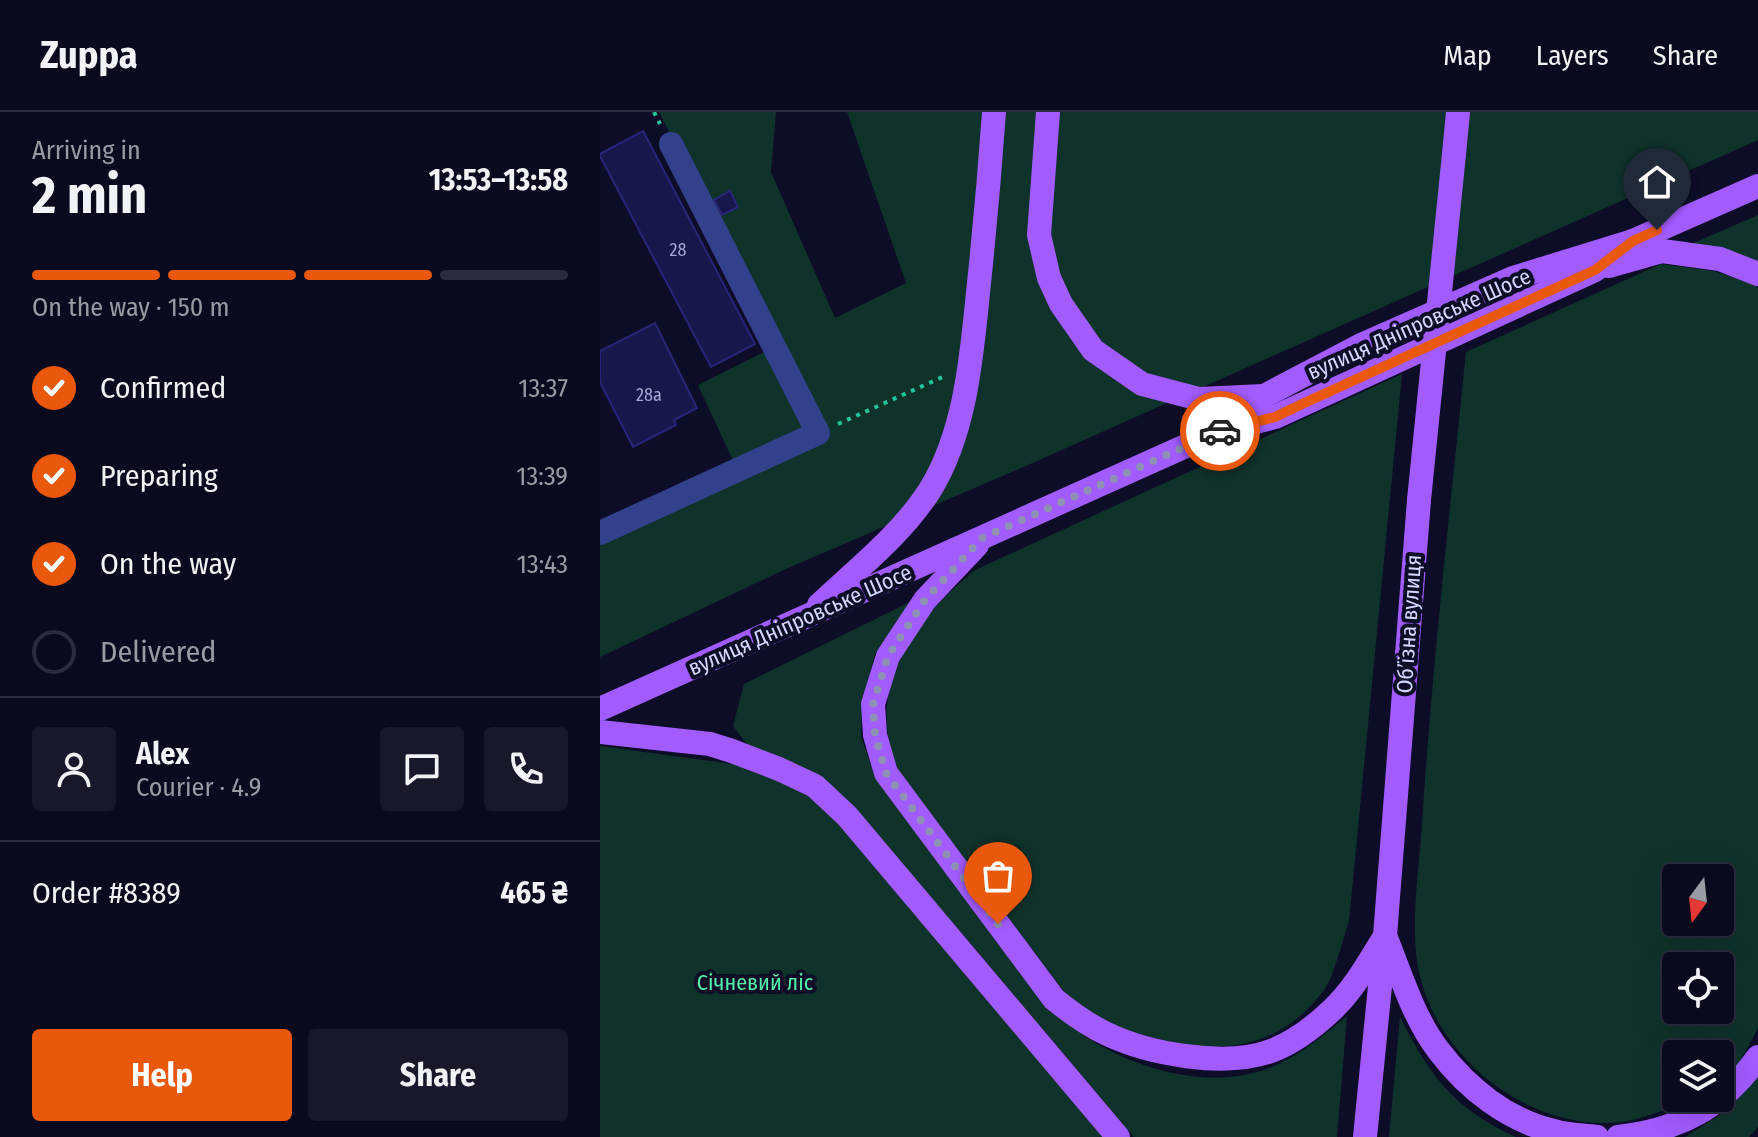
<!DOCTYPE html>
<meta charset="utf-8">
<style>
:root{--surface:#0a0a1e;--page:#18182b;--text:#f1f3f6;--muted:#999aa4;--line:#2a2b3c;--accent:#ea580c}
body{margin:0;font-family:"Fira Sans Condensed",sans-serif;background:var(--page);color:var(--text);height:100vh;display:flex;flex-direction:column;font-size:30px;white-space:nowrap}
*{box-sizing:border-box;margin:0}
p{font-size:26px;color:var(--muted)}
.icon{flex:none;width:44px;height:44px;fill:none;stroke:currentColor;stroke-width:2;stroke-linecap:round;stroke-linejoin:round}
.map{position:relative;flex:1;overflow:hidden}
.sheet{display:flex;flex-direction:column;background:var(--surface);width:600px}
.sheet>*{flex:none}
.needle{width:52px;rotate:195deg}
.fabs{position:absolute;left:1062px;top:752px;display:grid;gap:16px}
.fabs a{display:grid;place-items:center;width:72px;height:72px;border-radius:8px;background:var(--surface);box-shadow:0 8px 32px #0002,0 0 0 2px var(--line);font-size:40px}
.pin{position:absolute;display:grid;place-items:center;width:68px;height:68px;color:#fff;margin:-82px -34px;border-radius:50% 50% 50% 0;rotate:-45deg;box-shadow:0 0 8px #0007}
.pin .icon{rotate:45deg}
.courier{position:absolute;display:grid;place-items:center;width:80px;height:80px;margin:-40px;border:6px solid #ea580c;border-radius:50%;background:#fff;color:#222;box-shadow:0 2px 10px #0007}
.overview em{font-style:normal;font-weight:700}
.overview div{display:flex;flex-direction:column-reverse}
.overview{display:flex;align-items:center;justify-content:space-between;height:136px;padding:0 32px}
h1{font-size:52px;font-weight:700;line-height:60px}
.bar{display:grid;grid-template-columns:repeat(4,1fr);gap:12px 8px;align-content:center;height:96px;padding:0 32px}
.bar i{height:10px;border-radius:6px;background:var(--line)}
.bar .current{background:var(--accent)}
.bar p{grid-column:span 4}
.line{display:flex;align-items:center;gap:20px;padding:0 32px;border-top:2px solid var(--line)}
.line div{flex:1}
.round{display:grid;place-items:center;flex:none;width:84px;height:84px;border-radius:8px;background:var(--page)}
ol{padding:0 32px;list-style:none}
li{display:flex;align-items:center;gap:24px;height:88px}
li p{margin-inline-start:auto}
li .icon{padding:8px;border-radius:50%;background:var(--accent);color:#fff;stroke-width:4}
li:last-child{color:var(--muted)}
li i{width:44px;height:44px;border:4px solid var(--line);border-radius:50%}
.primary-button{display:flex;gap:16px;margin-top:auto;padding:16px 32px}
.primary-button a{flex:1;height:92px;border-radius:8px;background:var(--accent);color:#fff;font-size:32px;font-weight:700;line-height:92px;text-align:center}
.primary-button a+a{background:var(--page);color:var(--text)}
header{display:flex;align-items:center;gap:48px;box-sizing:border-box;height:112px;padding:0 40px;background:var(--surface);border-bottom:2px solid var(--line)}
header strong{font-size:38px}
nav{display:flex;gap:44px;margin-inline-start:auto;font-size:28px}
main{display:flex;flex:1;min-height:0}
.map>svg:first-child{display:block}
</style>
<header>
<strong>Zuppa</strong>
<nav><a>Map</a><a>Layers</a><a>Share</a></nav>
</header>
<main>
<section class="sheet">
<div class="overview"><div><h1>2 min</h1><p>Arriving in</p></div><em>13:53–13:58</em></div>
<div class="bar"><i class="current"></i><i class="current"></i><i class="current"></i><i></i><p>On the way · 150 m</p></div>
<ol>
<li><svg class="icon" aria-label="check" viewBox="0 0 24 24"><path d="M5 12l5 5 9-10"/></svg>Confirmed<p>13:37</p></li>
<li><svg class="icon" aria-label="check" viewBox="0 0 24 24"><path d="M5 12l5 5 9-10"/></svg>Preparing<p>13:39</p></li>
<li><svg class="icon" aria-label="check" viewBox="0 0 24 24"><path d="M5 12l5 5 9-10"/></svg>On the way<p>13:43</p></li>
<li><i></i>Delivered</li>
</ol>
<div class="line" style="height:144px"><a class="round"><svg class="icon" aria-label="person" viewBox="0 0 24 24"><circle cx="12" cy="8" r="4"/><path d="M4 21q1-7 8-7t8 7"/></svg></a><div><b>Alex</b><p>Courier · 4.9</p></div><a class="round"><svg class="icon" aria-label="chat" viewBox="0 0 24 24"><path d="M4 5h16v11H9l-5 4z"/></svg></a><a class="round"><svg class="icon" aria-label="phone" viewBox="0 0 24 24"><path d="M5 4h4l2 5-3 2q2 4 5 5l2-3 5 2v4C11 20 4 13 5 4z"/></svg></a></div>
<div class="line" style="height:104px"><div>Order #8389</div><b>465 ₴</b></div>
<div class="primary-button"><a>Help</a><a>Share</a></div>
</section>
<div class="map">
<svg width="1158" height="1025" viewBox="0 0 1158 1025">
<rect width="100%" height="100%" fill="#0d0d28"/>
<g fill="#0f332b" fill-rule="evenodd">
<path d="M 59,0 L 176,0 L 171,60 L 235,206 L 306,171 L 247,0 L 1158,0 L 1158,28 L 428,353 L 188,456 L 0,545 L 0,433 L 141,366 L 98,273 L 178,233 Z"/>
<path d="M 1158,103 L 1158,151 L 1089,133 Z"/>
<path d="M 1061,152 L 1114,159 L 1154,172 L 1158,176 L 1158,916 L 1138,953 L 1120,968 L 1120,942 L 1076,942 L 1076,986 L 1093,986 C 1066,997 1037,1011 1006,1011 C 926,1012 847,951 823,875 C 807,829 819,760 822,712 C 832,555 850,398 866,240 ZM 1076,766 L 1120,766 L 1120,810 L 1076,810 ZM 1076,854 L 1120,854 L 1120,898 L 1076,898 Z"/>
<path d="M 802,262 L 749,809 C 743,826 734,865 724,878 C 682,935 624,944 559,927 C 540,922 519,917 502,907 C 489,900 478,890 466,882 L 295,654 C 292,642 288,630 287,617 C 282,550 326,498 375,458 Z"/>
<path d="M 314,488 L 275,542 L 262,592 L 261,625 L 276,667 L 477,919 C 531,957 613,982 676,953 C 703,941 724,923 747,904 L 737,1025 L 534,1025 L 361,820 L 254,699 L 149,635 L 133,614 L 144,572 Z"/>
<path d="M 0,634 L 133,652 L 209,681 L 239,710 L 505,1025 L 0,1025 Z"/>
<path d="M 800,905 C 830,964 854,997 916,1025 L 789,1025 Z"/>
<path d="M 1158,962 L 1158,1015 L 1149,1025 L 1085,1025 L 1129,997 Z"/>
</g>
<g fill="#17174b" stroke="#27267a" stroke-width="2">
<path d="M 43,19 L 155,232 L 111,255 L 0,44 L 0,42 Z"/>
<path d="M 130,79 L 138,95 L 122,103 L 114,88 Z"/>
<path d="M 55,211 L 97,296 L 74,308 L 76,313 L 33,335 L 0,270 L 0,239 Z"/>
</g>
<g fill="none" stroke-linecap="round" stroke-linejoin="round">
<g stroke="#22c59c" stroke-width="4" stroke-dasharray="4 6" stroke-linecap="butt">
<path d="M 54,0 L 60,12"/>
<path d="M 238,312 L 347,263"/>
</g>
<path stroke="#33418c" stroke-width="24" d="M 0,421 L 218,321 L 71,32"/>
<g stroke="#a25bff" stroke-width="24">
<path d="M 448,0 L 439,123 L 449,166 L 461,192 L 493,238 L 542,272 L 599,287 L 664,284"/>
<path d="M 854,42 L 858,0"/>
<path d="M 1009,154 L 1062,139 L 1120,147 L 1158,162"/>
<path d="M 625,313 L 664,284 L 759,234 L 913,166 L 1033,129 L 1158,74"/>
<path d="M 377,433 L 325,488 L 288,544 L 273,592 L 275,623 L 286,661 L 454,887 C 470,900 486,912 505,921 C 548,942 625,956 671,939 C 693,931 715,914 732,898 C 754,877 769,850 785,824"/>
<path d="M 219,493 C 257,457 302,422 330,378 C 367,318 372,239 379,171 C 385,114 390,57 394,0"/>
<path d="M 0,597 L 617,320 L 675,305 L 995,158 L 1033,129"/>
<path d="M 0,620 L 110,632 L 132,639 L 179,657 L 215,674 L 247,704 L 518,1025"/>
<path d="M 786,826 C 801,863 814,907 839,939 C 867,976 908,1009 954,1019 C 968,1023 983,1023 997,1025"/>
<path d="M 765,1025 L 785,824 L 819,388"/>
<path d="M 1018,1025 C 1079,1018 1122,996 1158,945"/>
</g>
<path stroke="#a25bff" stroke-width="24" d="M 819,388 L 854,42"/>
</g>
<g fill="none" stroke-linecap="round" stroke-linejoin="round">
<path stroke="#8e90b4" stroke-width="8" stroke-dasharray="0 14.4" d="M 398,812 L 286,661 L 275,623 L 273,592 L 288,544 L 325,488 L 382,426 L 620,319"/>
<path stroke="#ea580c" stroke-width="10" d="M 620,319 L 675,305 L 700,293 L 995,158 L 1033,129 L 1057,118"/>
</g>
<g text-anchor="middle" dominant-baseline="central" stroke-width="8" stroke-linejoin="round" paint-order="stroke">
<g font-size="18" fill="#a5a7d2">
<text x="78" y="138">28</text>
<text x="49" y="283">28а</text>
</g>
<g font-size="22" fill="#d4d7ff" stroke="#0d0d28">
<text transform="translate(819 212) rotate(-24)">вулиця Дніпровське Шосе</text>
<text transform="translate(200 508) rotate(-24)">вулиця Дніпровське Шосе</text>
<text transform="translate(809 512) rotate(-86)">Обʼїзна вулиця</text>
</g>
<g font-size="22" fill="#53eca8" stroke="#0d0d28">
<text x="155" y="870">Січневий ліс</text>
</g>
</g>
</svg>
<div class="fabs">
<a><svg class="needle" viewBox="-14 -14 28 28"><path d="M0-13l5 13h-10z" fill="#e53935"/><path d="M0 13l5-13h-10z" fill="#999aa4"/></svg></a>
<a><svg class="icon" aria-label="locate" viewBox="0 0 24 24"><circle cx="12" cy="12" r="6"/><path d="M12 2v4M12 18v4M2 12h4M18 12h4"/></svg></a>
<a><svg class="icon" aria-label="layers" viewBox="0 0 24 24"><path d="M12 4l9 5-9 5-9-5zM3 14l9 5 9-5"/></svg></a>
</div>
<div class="pin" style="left:398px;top:812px;background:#ea580c"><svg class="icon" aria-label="bag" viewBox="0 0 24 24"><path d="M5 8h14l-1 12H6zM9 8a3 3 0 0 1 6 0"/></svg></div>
<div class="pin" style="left:1057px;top:118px;background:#1f2937"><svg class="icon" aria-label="home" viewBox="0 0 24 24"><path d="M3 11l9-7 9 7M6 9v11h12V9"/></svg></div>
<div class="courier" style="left:620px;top:319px"><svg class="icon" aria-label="car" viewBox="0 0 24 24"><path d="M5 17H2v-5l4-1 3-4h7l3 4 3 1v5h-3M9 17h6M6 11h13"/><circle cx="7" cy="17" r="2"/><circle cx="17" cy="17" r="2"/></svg></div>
</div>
</main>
